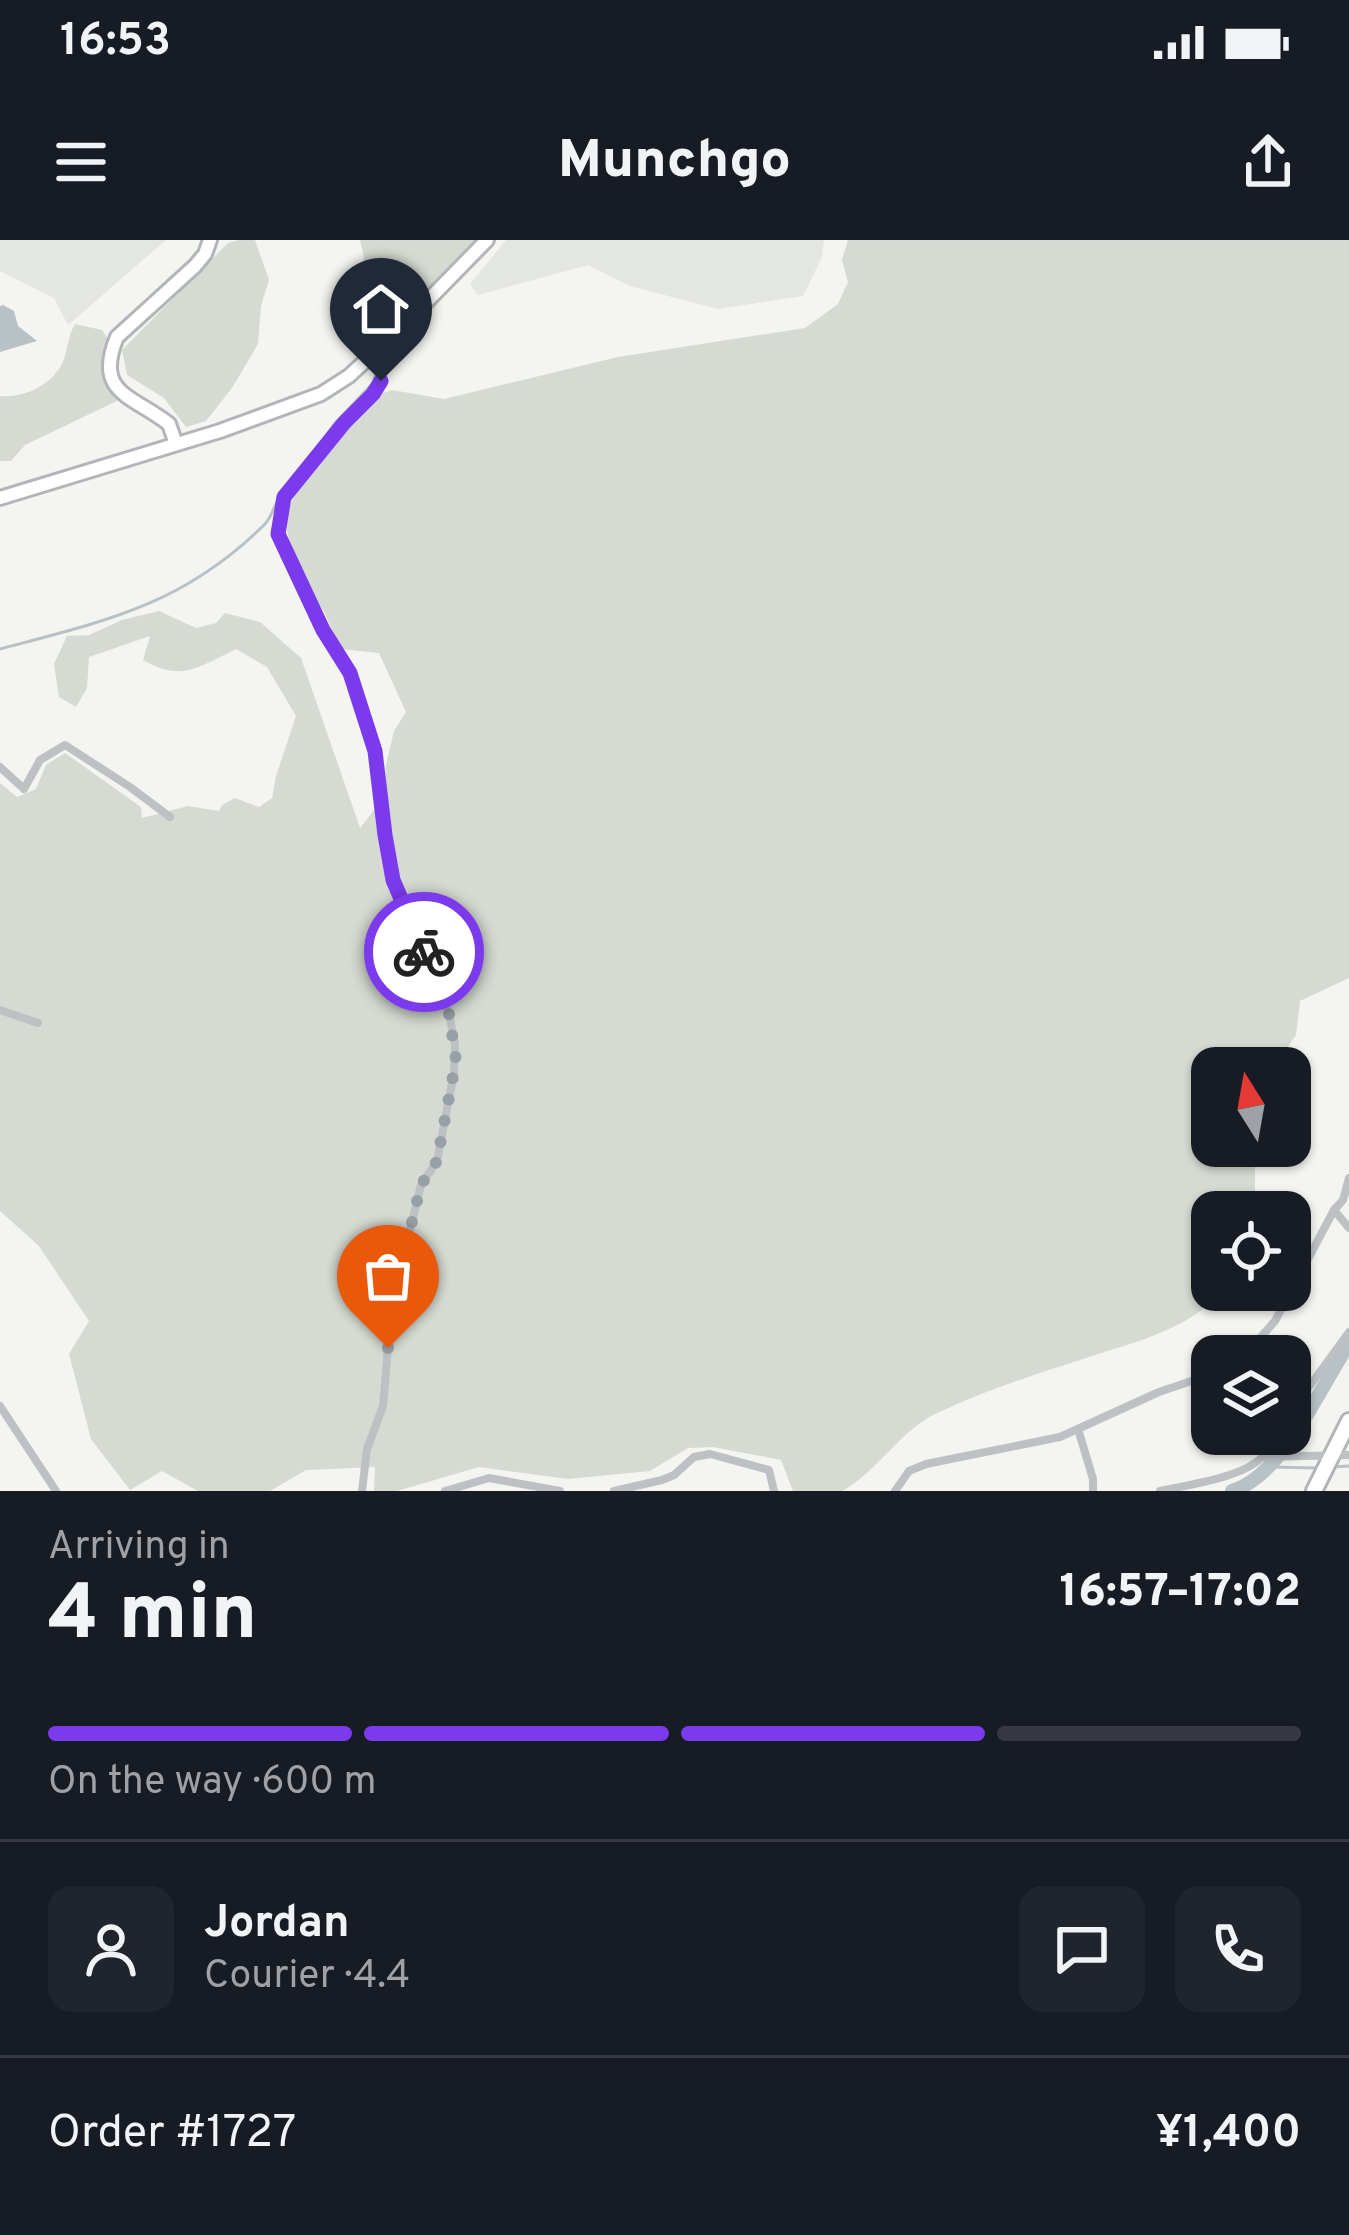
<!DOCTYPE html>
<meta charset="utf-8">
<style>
:root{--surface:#171b24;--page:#20242c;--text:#f1f3f6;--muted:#9ea1a6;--line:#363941;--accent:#7c3aed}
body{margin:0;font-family:Overpass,sans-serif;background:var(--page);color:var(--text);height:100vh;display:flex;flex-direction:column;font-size:45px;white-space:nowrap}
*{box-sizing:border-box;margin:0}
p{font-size:39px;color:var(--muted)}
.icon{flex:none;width:66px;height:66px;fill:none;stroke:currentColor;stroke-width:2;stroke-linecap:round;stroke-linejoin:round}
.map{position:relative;height:1251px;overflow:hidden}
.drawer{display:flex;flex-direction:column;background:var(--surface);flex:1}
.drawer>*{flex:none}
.needle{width:78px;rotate:349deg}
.tools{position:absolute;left:1191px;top:807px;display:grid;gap:24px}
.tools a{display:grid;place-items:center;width:120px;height:120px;border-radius:24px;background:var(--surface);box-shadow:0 3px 9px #0004;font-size:60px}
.pin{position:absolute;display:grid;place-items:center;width:102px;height:102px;color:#fff;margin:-123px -51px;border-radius:50% 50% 50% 0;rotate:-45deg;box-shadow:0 0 12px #0007}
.pin .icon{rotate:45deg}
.courier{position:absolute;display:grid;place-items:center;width:120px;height:120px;margin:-60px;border:9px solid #7c3aed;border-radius:50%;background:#fff;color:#222;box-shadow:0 3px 15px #0007}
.head em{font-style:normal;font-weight:800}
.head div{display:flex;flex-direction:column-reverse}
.head{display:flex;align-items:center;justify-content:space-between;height:204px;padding:0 48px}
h1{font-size:78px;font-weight:800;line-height:90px}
.bar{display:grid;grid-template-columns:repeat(4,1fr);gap:18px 12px;align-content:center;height:144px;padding:0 48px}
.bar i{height:15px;border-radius:9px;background:var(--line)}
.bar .current{background:var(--accent)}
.bar p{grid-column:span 4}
.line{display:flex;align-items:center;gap:30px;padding:0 48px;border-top:3px solid var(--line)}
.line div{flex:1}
.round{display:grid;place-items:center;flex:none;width:126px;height:126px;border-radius:24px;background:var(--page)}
.status{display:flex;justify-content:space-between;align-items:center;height:84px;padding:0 60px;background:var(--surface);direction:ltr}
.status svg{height:33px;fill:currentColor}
header{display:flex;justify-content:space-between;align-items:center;height:156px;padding:0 48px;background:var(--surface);font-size:54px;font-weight:800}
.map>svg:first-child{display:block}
</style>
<div class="status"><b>16:53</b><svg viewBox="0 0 49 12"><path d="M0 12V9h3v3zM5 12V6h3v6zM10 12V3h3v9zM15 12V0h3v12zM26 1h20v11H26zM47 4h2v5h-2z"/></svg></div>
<header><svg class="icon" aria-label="menu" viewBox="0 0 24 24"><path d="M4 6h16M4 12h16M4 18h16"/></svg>Munchgo<svg class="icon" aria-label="share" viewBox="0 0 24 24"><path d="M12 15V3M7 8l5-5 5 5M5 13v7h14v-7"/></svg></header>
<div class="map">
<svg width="1349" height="1251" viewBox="0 0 1349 1251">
<rect width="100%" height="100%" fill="#f4f4f1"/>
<g fill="#e4e6e4">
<path d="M 0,0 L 166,0 L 68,85 L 54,58 L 0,31 Z"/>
<path d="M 506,0 L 824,0 L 822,17 L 803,56 L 718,69 L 630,46 L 588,25 L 478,55 L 470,44 Z"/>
</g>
<g fill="#d5dad2">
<path d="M 239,0 L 255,0 L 269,40 L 261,66 L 258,104 L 232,148 L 206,181 L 186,187 L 164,158 L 127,135 L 122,110 L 228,3 Z"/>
<path d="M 360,0 L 480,0 L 385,94 L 381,91 Z"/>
<path d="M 848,0 L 1349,0 L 1349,738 L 1300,761 L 1296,795 L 1273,828 L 1212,828 L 1212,906 L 1255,906 L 1255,956 L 1251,972 L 1212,972 L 1212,1050 L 1223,1050 C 1190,1090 1131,1103 1083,1119 C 1033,1135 983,1151 935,1174 C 899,1192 877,1232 842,1251 L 793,1251 L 781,1220 L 713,1207 L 688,1208 L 650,1231 L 568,1239 L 479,1227 L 397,1251 L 374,1251 L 375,1227 L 306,1230 L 270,1251 L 198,1251 L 162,1231 L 130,1250 L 91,1199 L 69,1114 L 89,1081 L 39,1006 L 0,971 L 0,543 L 17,557 L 36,549 L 46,525 L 65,513 L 141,567 L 142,578 L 188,566 L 219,571 L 222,565 L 235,558 L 259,567 L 272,558 L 276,536 L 296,476 L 267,427 L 236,409 C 200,426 182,443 143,420 L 150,396 L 89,417 L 87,448 L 76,467 L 59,457 L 54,424 L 67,396 L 89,395 L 122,380 L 159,371 L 196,388 L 216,383 L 225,373 L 260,382 L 301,418 L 360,588 L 385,556 L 386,525 L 394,491 L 406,472 L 379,413 L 340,409 L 324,371 L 312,355 L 294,320 L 287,291 L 287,271 L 309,227 L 342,193 L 369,158 L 392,150 L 444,159 L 618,117 L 805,88 L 838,64 L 848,42 L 842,20 Z"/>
<path d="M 75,84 L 102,90 L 108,99 C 101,121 110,139 121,159 L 25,205 L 11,221 L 0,221 L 0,156 C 24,158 50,146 62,124 C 68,111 67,97 75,84 Z"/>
</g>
<path fill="#b8c1c6" d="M 3,65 L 14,71 L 18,86 L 37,101 L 0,112 L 0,66 Z"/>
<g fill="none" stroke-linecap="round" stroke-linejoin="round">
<g stroke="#b8c1c6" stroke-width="3">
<path d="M 301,230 L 336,182 L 373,143 L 378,127"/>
<path d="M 0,409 C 106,381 183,365 264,285 C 275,274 274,259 287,247"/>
<path d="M 1269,1227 L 1317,1228"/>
<path d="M 1333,1227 L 1349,1226"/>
</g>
<path stroke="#b8c1c6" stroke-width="14" d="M 1232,1251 C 1284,1235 1319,1148 1349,1104"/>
<g stroke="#b2b6ba" stroke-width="18">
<g id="secondary">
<path d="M 176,204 L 169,184 C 134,156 93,154 117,97 L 195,26 L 205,14 L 210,0"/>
<path d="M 0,258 L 220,191 L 321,154 L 349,136 L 399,90 L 487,0"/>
</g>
</g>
<g stroke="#b1b5b8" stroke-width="20">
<path id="primary" d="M 1314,1251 L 1349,1181"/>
</g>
<g stroke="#bdc1c4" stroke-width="8">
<path d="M 0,527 L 24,549 L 40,520 L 65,505 L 130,547 L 170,577"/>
<path d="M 0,770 L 38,783"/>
<path d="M 1334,970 L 1349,988"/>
<path d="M 1236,1116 L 1261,1097 L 1275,1081 L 1334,970 L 1343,960 L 1349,938"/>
<path d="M 1290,1146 L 1305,1149"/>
<path d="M 0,1166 L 56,1251"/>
<path d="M 1290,1173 L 1349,1092"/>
<path d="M 1078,1189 L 1093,1239 L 1093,1251"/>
<path d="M 1264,1217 L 1349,1215"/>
<path d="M 362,1251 L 367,1209 L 383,1166 L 388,1107 L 400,1075 L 400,1031 L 421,945 L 437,921 L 454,833 L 455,804 L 449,774 L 393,640 L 385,595 L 375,511 L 351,433 L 323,390 L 277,294 L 284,257 L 344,183 L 373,154 L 381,141 L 385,125 L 383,106"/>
<path d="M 445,1251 L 489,1238 L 560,1251"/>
<path d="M 614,1251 L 662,1240 L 674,1235 L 694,1217 L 710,1214 L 769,1230 L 774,1251"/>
<path d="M 895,1251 L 909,1231 L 926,1224 L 1060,1197 L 1159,1152 L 1212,1134"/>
<path d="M 1160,1251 C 1187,1245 1241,1238 1261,1218 C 1268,1212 1272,1202 1277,1194"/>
</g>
<use href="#secondary" stroke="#fff" stroke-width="12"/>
<use href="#primary" stroke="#fff" stroke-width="14"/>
</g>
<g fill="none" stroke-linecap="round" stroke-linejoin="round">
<path stroke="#98a0a7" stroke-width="12" stroke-dasharray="0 21.6" d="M 388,1108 L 400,1076 L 400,1031 L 421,945 L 437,921 L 456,820 L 449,774 L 424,712"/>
<path stroke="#7c3aed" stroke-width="15" d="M 381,141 L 373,154 L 344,183 L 284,257 L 278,294 L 323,390 L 350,433 L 375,511 L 385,595 L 393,640 L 424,712"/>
</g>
</svg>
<div class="tools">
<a><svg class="needle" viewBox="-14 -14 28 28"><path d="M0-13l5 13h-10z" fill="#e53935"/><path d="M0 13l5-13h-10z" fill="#9ea1a6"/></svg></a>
<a><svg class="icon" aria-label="locate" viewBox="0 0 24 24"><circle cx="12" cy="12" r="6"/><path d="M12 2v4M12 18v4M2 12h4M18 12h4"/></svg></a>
<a><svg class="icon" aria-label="layers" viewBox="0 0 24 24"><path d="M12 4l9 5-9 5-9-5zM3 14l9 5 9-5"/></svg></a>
</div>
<div class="pin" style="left:388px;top:1108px;background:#ea580c"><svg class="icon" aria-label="bag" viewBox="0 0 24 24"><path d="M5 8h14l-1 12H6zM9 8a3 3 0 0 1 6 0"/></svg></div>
<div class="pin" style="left:381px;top:141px;background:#1f2937"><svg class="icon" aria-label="home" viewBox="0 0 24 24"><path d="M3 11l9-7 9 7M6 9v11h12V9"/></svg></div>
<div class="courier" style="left:424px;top:712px"><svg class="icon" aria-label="bike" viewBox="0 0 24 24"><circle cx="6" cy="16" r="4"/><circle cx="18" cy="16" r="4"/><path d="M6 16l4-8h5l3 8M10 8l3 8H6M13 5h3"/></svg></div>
</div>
<section class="drawer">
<div class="head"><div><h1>4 min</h1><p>Arriving in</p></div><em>16:57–17:02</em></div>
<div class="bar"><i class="current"></i><i class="current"></i><i class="current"></i><i></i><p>On the way · 600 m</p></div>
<div class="line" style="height:216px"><a class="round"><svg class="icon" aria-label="person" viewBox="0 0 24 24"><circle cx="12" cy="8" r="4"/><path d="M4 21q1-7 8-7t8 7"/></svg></a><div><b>Jordan</b><p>Courier · 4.4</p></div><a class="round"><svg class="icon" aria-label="chat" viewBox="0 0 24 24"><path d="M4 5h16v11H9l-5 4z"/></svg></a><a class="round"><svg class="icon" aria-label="phone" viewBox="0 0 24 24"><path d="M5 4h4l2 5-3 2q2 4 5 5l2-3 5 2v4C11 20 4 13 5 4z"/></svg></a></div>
<div class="line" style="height:156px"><div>Order #1727</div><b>¥1,400</b></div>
</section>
